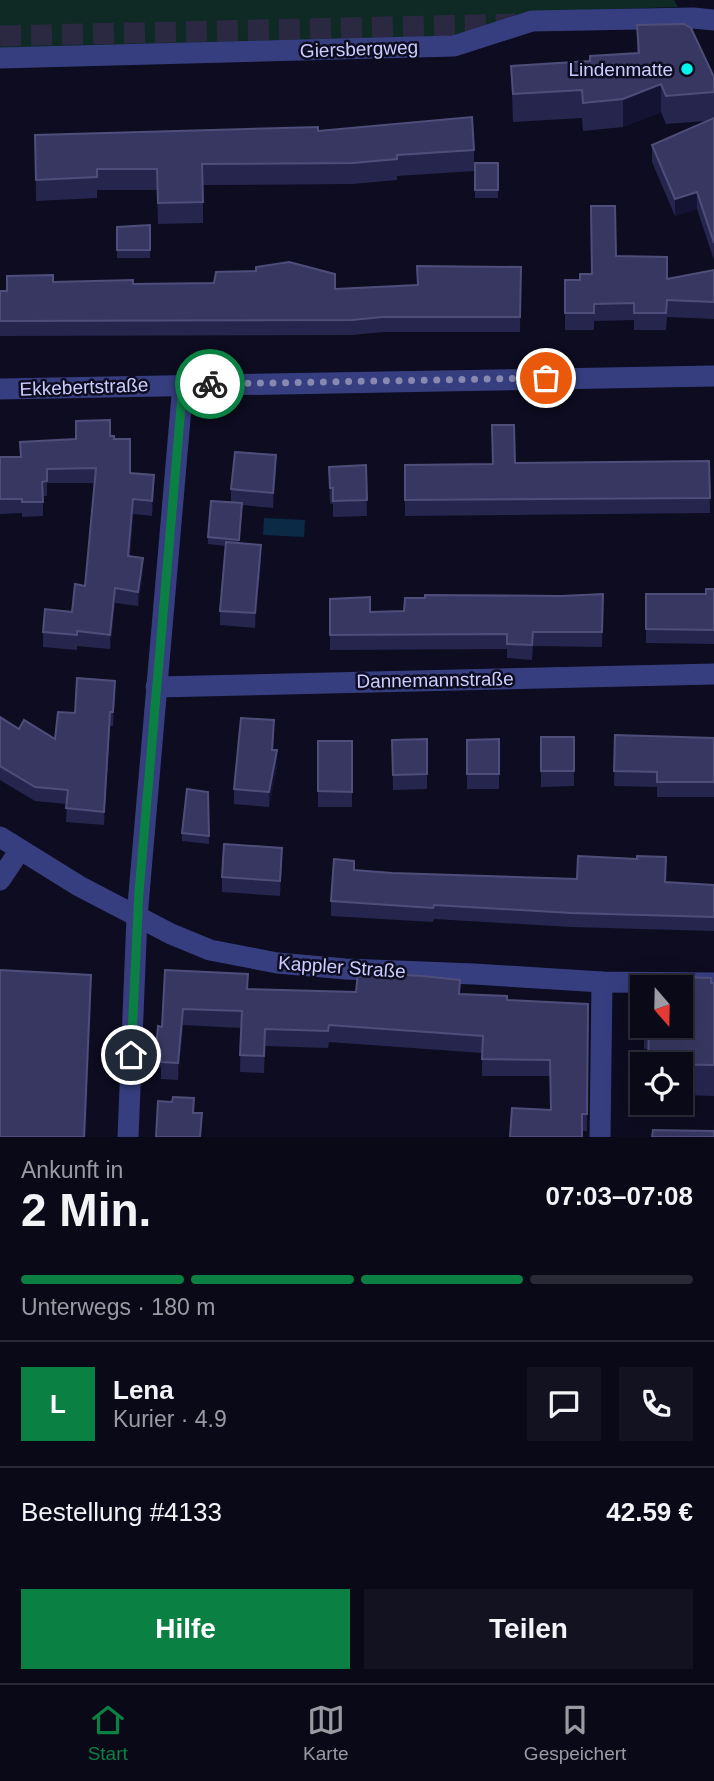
<!DOCTYPE html>
<html lang="de">
<meta charset="utf-8">
<style>
:root{--surface:#0a0918;--page:#131221;--text:#f1f3f6;--muted:#999aa2;--line:#2a2a37;--accent:#0b8043}
body{margin:0;font-family:Helvetica,sans-serif;background:var(--page);color:var(--text);height:100vh;display:flex;flex-direction:column;font-size:26px;white-space:nowrap}
*{box-sizing:border-box;margin:0}
p{font-size:23px;color:var(--muted)}
.icon{flex:none;width:38px;height:38px;fill:none;stroke:currentColor;stroke-width:2;stroke-linecap:round;stroke-linejoin:round}
.map{position:relative;height:1137px;overflow:hidden}
.sheet{display:flex;flex-direction:column;background:var(--surface);flex:1}
.sheet>*{flex:none}
.needle{width:46px;rotate:160deg}
.fabs{position:absolute;left:630px;top:975px;display:grid;gap:14px}
.fabs a{display:grid;place-items:center;width:63px;height:63px;border-radius:0px;background:var(--surface);box-shadow:0 7px 28px #0002,0 0 0 2px var(--line);font-size:35px}
.pin{position:absolute;display:grid;place-items:center;width:60px;height:60px;color:#fff;margin:-30px;border:4px solid #fff;border-radius:50%;box-shadow:0 2px 7px #0007}
.courier{position:absolute;display:grid;place-items:center;width:70px;height:70px;margin:-35px;border:5px solid #0b8043;border-radius:50%;background:#fff;color:#222;box-shadow:0 2px 9px #0007}
.head em{font-style:normal;font-weight:600}
.head div{display:flex;flex-direction:column-reverse}
.head{display:flex;align-items:center;justify-content:space-between;height:119px;padding:0 21px}
h1{font-size:46px;font-weight:600;line-height:52px}
.bar{display:grid;grid-template-columns:repeat(4,1fr);gap:10px 7px;align-content:center;height:84px;padding:0 21px}
.bar i{height:9px;border-radius:5px;background:var(--line)}
.bar .active{background:var(--accent)}
.bar p{grid-column:span 4}
.line{display:flex;align-items:center;gap:18px;padding:0 21px;border-top:2px solid var(--line)}
.line div{flex:1}
.round{display:grid;place-items:center;flex:none;width:74px;height:74px;border-radius:0px;background:var(--page)}
.cta{display:flex;gap:14px;margin-top:auto;padding:14px 21px}
.cta a{flex:1;height:80px;border-radius:0px;background:var(--accent);color:#fff;font-size:28px;font-weight:600;line-height:80px;text-align:center}
.cta a+a{background:var(--page);color:var(--text)}
.menu{display:flex;justify-content:space-around;align-items:center;height:98px;border-top:2px solid var(--line);background:var(--surface);font-size:19px;color:var(--muted)}
.menu a{display:grid;justify-items:center;gap:4px}
.menu .active{color:var(--accent)}
.map>svg:first-child{display:block}
</style>
<div class="map">
<svg width="714" height="1137" viewBox="0 0 714 1137">
<rect width="100%" height="100%" fill="#0d0c20"/>
<path fill="#0f2a25" d="M 0,0 L 674,0 L 678,7 L 530,12 L 450,36 L 0,51 Z"/>
<path fill="#0b2a45" d="M 264,518 L 305,520 L 304,537 L 263,535 Z"/>
<g fill="none" stroke-linecap="round" stroke-linejoin="round">
<path stroke="#2a2941" stroke-width="21" stroke-dasharray="21 10" stroke-linecap="butt" d="M 0,36 L 516,24"/>
<g stroke="#363e80" stroke-width="21">
<path d="M 0,58 L 454,46 L 532,21 L 693,18 L 714,20"/>
<path d="M 0,389 L 714,376"/>
<path d="M 156,687 L 714,674"/>
<path d="M 0,837 L 79,886 L 171,934 L 210,950 L 277,963 L 346,969 L 474,974 L 602,982 L 714,983"/>
<path d="M 0,880 L 20,850"/>
<path d="M 128,1137 L 137,917 L 183,384"/>
<path d="M 600,1137 L 602,982"/>
</g>
</g>
<g fill="#26254e">
<path d="M 637,25 L 714,77 L 714,260 L 697,209 L 675,216 L 652,162 L 652,145 L 706,121 L 666,124 L 661,112 L 623,127 L 583,131 L 582,118 L 513,122 L 511,66 L 590,61 L 637,53 Z"/>
<path d="M 318,131 L 474,150 L 474,171 L 397,176 L 397,180 L 353,184 L 203,185 L 203,223 L 158,224 L 157,190 L 97,190 L 97,198 L 36,201 L 35,135 Z"/>
<rect x="475" y="163" width="23" height="35"/>
<path d="M 150,225 L 150,258 L 117,258 L 117,227 Z"/>
<path d="M 616,256 L 667,279 L 714,270 L 714,319 L 667,317 L 666,330 L 634,330 L 634,320 L 594,321 L 594,330 L 565,330 L 565,280 L 580,280 L 592,274 Z"/>
<path d="M 521,267 L 520,332 L 383,332 L 352,335 L 0,336 L 0,291 L 7,291 L 53,282 L 335,289 L 417,285 Z"/>
<path d="M 110,436 L 114,439 L 130,473 L 154,489 L 152,516 L 133,514 L 130,556 L 143,573 L 138,606 L 115,603 L 110,649 L 77,646 L 77,650 L 43,647 L 43,632 L 72,612 L 85,586 L 95,483 L 47,483 L 47,496 L 43,496 L 43,516 L 22,517 L 22,513 L 0,514 L 0,457 L 20,457 Z"/>
<path d="M 709,461 L 710,513 L 405,516 L 405,465 Z"/>
<path d="M 366,465 L 367,516 L 333,517 L 333,504 L 330,503 L 329,467 Z"/>
<path d="M 276,471 L 273,508 L 242,505 L 239,543 L 261,560 L 255,628 L 220,625 L 220,611 L 226,546 L 208,544 L 208,537 L 231,503 L 231,489 Z"/>
<path d="M 714,589 L 714,644 L 646,643 L 646,594 L 706,594 Z"/>
<path d="M 603,594 L 602,647 L 533,646 L 532,660 L 507,658 L 507,649 L 330,650 L 330,599 L 370,612 L 404,611 L 561,596 Z"/>
<path d="M 115,694 L 113,726 L 110,726 L 104,825 L 66,822 L 67,804 L 35,801 L 0,780 L 0,717 L 19,729 L 55,739 L 75,713 Z"/>
<path d="M 274,735 L 273,750 L 277,766 L 269,807 L 234,804 L 234,789 Z"/>
<path d="M 615,735 L 714,738 L 714,797 L 657,797 L 657,787 L 614,786 Z"/>
<path d="M 541,737 L 574,737 L 574,786 L 541,787 Z"/>
<path d="M 427,739 L 427,789 L 393,790 L 392,740 Z"/>
<path d="M 499,739 L 499,789 L 467,789 L 467,740 Z"/>
<rect x="318" y="741" width="34" height="66"/>
<path d="M 208,792 L 209,844 L 182,841 L 182,833 Z"/>
<path d="M 282,864 L 280,896 L 222,892 L 222,877 Z"/>
<path d="M 354,870 L 392,873 L 714,885 L 714,931 L 571,927 L 434,919 L 433,922 L 331,916 L 331,901 Z"/>
<path d="M 165,970 L 248,989 L 460,994 L 507,1000 L 588,1004 L 587,1131 L 582,1131 L 551,1110 L 550,1076 L 482,1076 L 482,1053 L 329,1042 L 328,1048 L 265,1046 L 264,1073 L 240,1072 L 241,1028 L 183,1025 L 178,1080 L 161,1079 L 161,1067 L 156,1067 L 156,1050 L 162,1027 Z"/>
<path d="M 711,983 L 714,983 L 714,1096 L 681,1095 L 681,1064 L 648,1049 L 644,1049 L 644,1026 L 681,1026 Z"/>
<rect x="648" y="1102" width="30" height="7"/>
</g>
<g fill="#151334">
<path d="M 661,84 L 661,112 L 623,127 L 623,99 Z"/>
<path d="M 697,192 L 697,209 L 675,216 L 675,199 Z"/>
<path d="M 276,455 L 276,471 L 273,508 L 273,493 Z"/>
<path d="M 154,475 L 154,489 L 152,516 L 152,501 Z"/>
<path d="M 133,499 L 133,514 L 128,571 L 128,556 Z"/>
<path d="M 261,545 L 261,560 L 255,628 L 255,613 Z"/>
<path d="M 143,558 L 143,573 L 138,606 L 138,592 Z"/>
<path d="M 115,588 L 115,603 L 110,649 L 110,635 Z"/>
<path d="M 115,681 L 115,694 L 113,726 L 113,712 Z"/>
<path d="M 110,712 L 110,726 L 104,825 L 104,812 Z"/>
<path d="M 277,750 L 277,766 L 269,807 L 269,792 Z"/>
<path d="M 282,848 L 282,864 L 280,896 L 280,881 Z"/>
<path d="M 91,975 L 91,1003 L 86,1137 L 84,1137 Z"/>
<path d="M 183,1009 L 183,1025 L 178,1080 L 178,1063 Z"/>
</g>
<g fill="#383761" stroke="#4f4e7a" stroke-width="2">
<path d="M 684,24 L 691,28 L 714,77 L 714,92 L 666,96 L 661,84 L 623,99 L 583,103 L 582,90 L 513,94 L 511,66 L 590,61 L 590,56 L 639,53 L 637,25 Z"/>
<path d="M 472,117 L 474,150 L 397,155 L 397,159 L 353,163 L 202,164 L 203,202 L 158,203 L 157,169 L 97,169 L 97,177 L 36,180 L 35,135 L 318,127 L 318,131 Z"/>
<path d="M 714,118 L 714,243 L 697,192 L 675,199 L 652,145 Z"/>
<rect x="475" y="163" width="23" height="27"/>
<path d="M 591,206 L 615,206 L 616,256 L 667,257 L 667,279 L 714,270 L 714,302 L 667,300 L 666,313 L 634,313 L 634,303 L 594,304 L 594,313 L 565,313 L 565,280 L 580,280 L 580,274 L 592,274 Z"/>
<path d="M 150,225 L 150,250 L 117,250 L 117,227 Z"/>
<path d="M 289,262 L 335,274 L 335,289 L 418,285 L 417,266 L 521,267 L 520,317 L 383,317 L 352,320 L 0,321 L 0,291 L 7,291 L 7,276 L 53,275 L 53,282 L 133,280 L 133,284 L 214,283 L 216,272 L 256,271 L 256,267 Z"/>
<path d="M 110,420 L 110,436 L 114,436 L 114,439 L 130,439 L 130,473 L 154,475 L 152,501 L 133,499 L 128,556 L 143,558 L 138,592 L 115,588 L 110,635 L 77,631 L 77,635 L 43,632 L 45,609 L 72,612 L 75,584 L 85,586 L 96,468 L 47,469 L 47,481 L 42,482 L 43,502 L 22,502 L 22,499 L 0,499 L 0,457 L 21,457 L 20,442 L 76,439 L 76,421 Z"/>
<path d="M 492,425 L 514,425 L 515,463 L 709,461 L 710,498 L 405,500 L 405,465 L 493,464 Z"/>
<path d="M 235,452 L 276,455 L 273,493 L 231,489 Z"/>
<path d="M 366,465 L 367,500 L 333,501 L 333,488 L 330,488 L 329,467 Z"/>
<path d="M 211,501 L 242,503 L 239,540 L 208,537 Z"/>
<path d="M 226,542 L 261,545 L 255,613 L 220,611 Z"/>
<path d="M 706,589 L 714,589 L 714,630 L 646,629 L 646,594 L 706,594 Z"/>
<path d="M 603,594 L 602,632 L 533,632 L 532,645 L 507,644 L 507,634 L 330,635 L 330,599 L 370,597 L 370,612 L 404,611 L 405,598 L 425,598 L 425,595 L 561,596 Z"/>
<path d="M 77,678 L 115,681 L 113,712 L 110,712 L 104,812 L 66,808 L 68,790 L 35,787 L 0,766 L 0,717 L 19,729 L 24,720 L 55,739 L 58,712 L 75,713 Z"/>
<path d="M 241,718 L 274,720 L 272,750 L 277,750 L 269,792 L 234,789 Z"/>
<path d="M 615,735 L 714,738 L 714,782 L 657,782 L 657,772 L 614,771 Z"/>
<rect x="541" y="737" width="33" height="34"/>
<path d="M 427,739 L 427,774 L 393,775 L 392,740 Z"/>
<path d="M 499,739 L 499,774 L 467,774 L 467,740 Z"/>
<path d="M 318,741 L 352,741 L 352,792 L 318,791 Z"/>
<path d="M 187,789 L 208,792 L 209,836 L 182,833 Z"/>
<path d="M 224,844 L 282,848 L 280,881 L 222,877 Z"/>
<path d="M 578,856 L 637,859 L 637,856 L 666,857 L 665,882 L 714,885 L 714,917 L 571,913 L 434,905 L 433,908 L 331,901 L 334,859 L 354,861 L 354,870 L 392,873 L 577,879 Z"/>
<path d="M 0,970 L 91,975 L 84,1137 L 0,1137 Z"/>
<path d="M 165,970 L 248,974 L 247,989 L 356,992 L 358,972 L 422,976 L 460,980 L 459,994 L 507,996 L 507,1000 L 588,1004 L 587,1114 L 582,1114 L 582,1137 L 510,1137 L 512,1108 L 551,1110 L 550,1060 L 482,1059 L 483,1036 L 329,1025 L 328,1031 L 265,1029 L 264,1056 L 240,1055 L 242,1011 L 183,1009 L 178,1063 L 161,1062 L 161,1051 L 156,1050 L 158,1026 L 162,1027 Z"/>
<path d="M 652,976 L 711,978 L 711,983 L 714,983 L 714,1065 L 648,1064 L 649,1026 L 681,1026 L 681,987 L 645,987 L 645,980 L 651,980 Z"/>
<path d="M 173,1097 L 194,1098 L 193,1113 L 202,1113 L 200,1137 L 156,1137 L 158,1101 L 172,1102 Z"/>
<path d="M 653,1130 L 714,1131 L 714,1137 L 652,1137 Z"/>
</g>
<g fill="none" stroke-linecap="round" stroke-linejoin="round">
<path stroke="#8889b1" stroke-width="7" stroke-dasharray="0 12.6" d="M 210,384 L 546,378"/>
<path stroke="#0b8043" stroke-width="9" d="M 131,1055 L 139,892 L 183,384 L 210,384"/>
</g>
<circle fill="#00f6ea" stroke="#0d0c20" stroke-width="2.5" cx="687" cy="69" r="7"/>
<g text-anchor="middle" dominant-baseline="central" stroke-width="5" stroke-linejoin="round" paint-order="stroke">
<g font-size="19" fill="#cbcdff" stroke="#0d0c20">
<text transform="translate(359 49) rotate(-2)">Giersbergweg</text>
<text transform="translate(84 387) rotate(-2)">Ekkebertstraße</text>
<text transform="translate(435 680) rotate(-1)">Dannemannstraße</text>
<text transform="translate(342 967) rotate(4)">Kappler Straße</text>
</g>
<g font-size="19" fill="#cbcdff" stroke="#0d0c20" text-anchor="end">
<text x="673" y="69">Lindenmatte</text>
</g>
</g>
</svg>
<div class="fabs">
<a><svg class="needle" viewBox="-14 -14 28 28"><path d="M0-13l5 13h-10z" fill="#e53935"/><path d="M0 13l5-13h-10z" fill="#999aa2"/></svg></a>
<a><svg class="icon" aria-label="locate" viewBox="0 0 24 24"><circle cx="12" cy="12" r="6"/><path d="M12 2v4M12 18v4M2 12h4M18 12h4"/></svg></a>
</div>
<div class="pin" style="left:546px;top:378px;background:#ea580c"><svg class="icon" aria-label="bag" viewBox="0 0 24 24"><path d="M5 8h14l-1 12H6zM9 8a3 3 0 0 1 6 0"/></svg></div>
<div class="pin" style="left:131px;top:1055px;background:#1f2937"><svg class="icon" aria-label="home" viewBox="0 0 24 24"><path d="M3 11l9-7 9 7M6 9v11h12V9"/></svg></div>
<div class="courier" style="left:210px;top:384px"><svg class="icon" aria-label="bike" viewBox="0 0 24 24"><circle cx="6" cy="16" r="4"/><circle cx="18" cy="16" r="4"/><path d="M6 16l4-8h5l3 8M10 8l3 8H6M13 5h3"/></svg></div>
</div>
<section class="sheet">
<div class="head"><div><h1>2 Min.</h1><p>Ankunft in</p></div><em>07:03–07:08</em></div>
<div class="bar"><i class="active"></i><i class="active"></i><i class="active"></i><i></i><p>Unterwegs · 180 m</p></div>
<div class="line" style="height:126px"><b class="round" style="background:var(--accent);color:#fff">L</b><div><b>Lena</b><p>Kurier · 4.9</p></div><a class="round"><svg class="icon" aria-label="chat" viewBox="0 0 24 24"><path d="M4 5h16v11H9l-5 4z"/></svg></a><a class="round"><svg class="icon" aria-label="phone" viewBox="0 0 24 24"><path d="M5 4h4l2 5-3 2q2 4 5 5l2-3 5 2v4C11 20 4 13 5 4z"/></svg></a></div>
<div class="line" style="height:91px"><div>Bestellung #4133</div><b>42.59 €</b></div>
<div class="cta"><a>Hilfe</a><a>Teilen</a></div>
</section>
<nav class="menu">
<a class="active"><svg class="icon" aria-label="home" viewBox="0 0 24 24"><path d="M3 11l9-7 9 7M6 9v11h12V9"/></svg>Start</a>
<a><svg class="icon" aria-label="map" viewBox="0 0 24 24"><path d="M3 6l6-2 6 2 6-2v14l-6 2-6-2-6 2zM9 4v14M15 6v14"/></svg>Karte</a>
<a><svg class="icon" aria-label="saved" viewBox="0 0 24 24"><path d="M7 4h10v16l-5-4-5 4z"/></svg>Gespeichert</a>
</nav>
